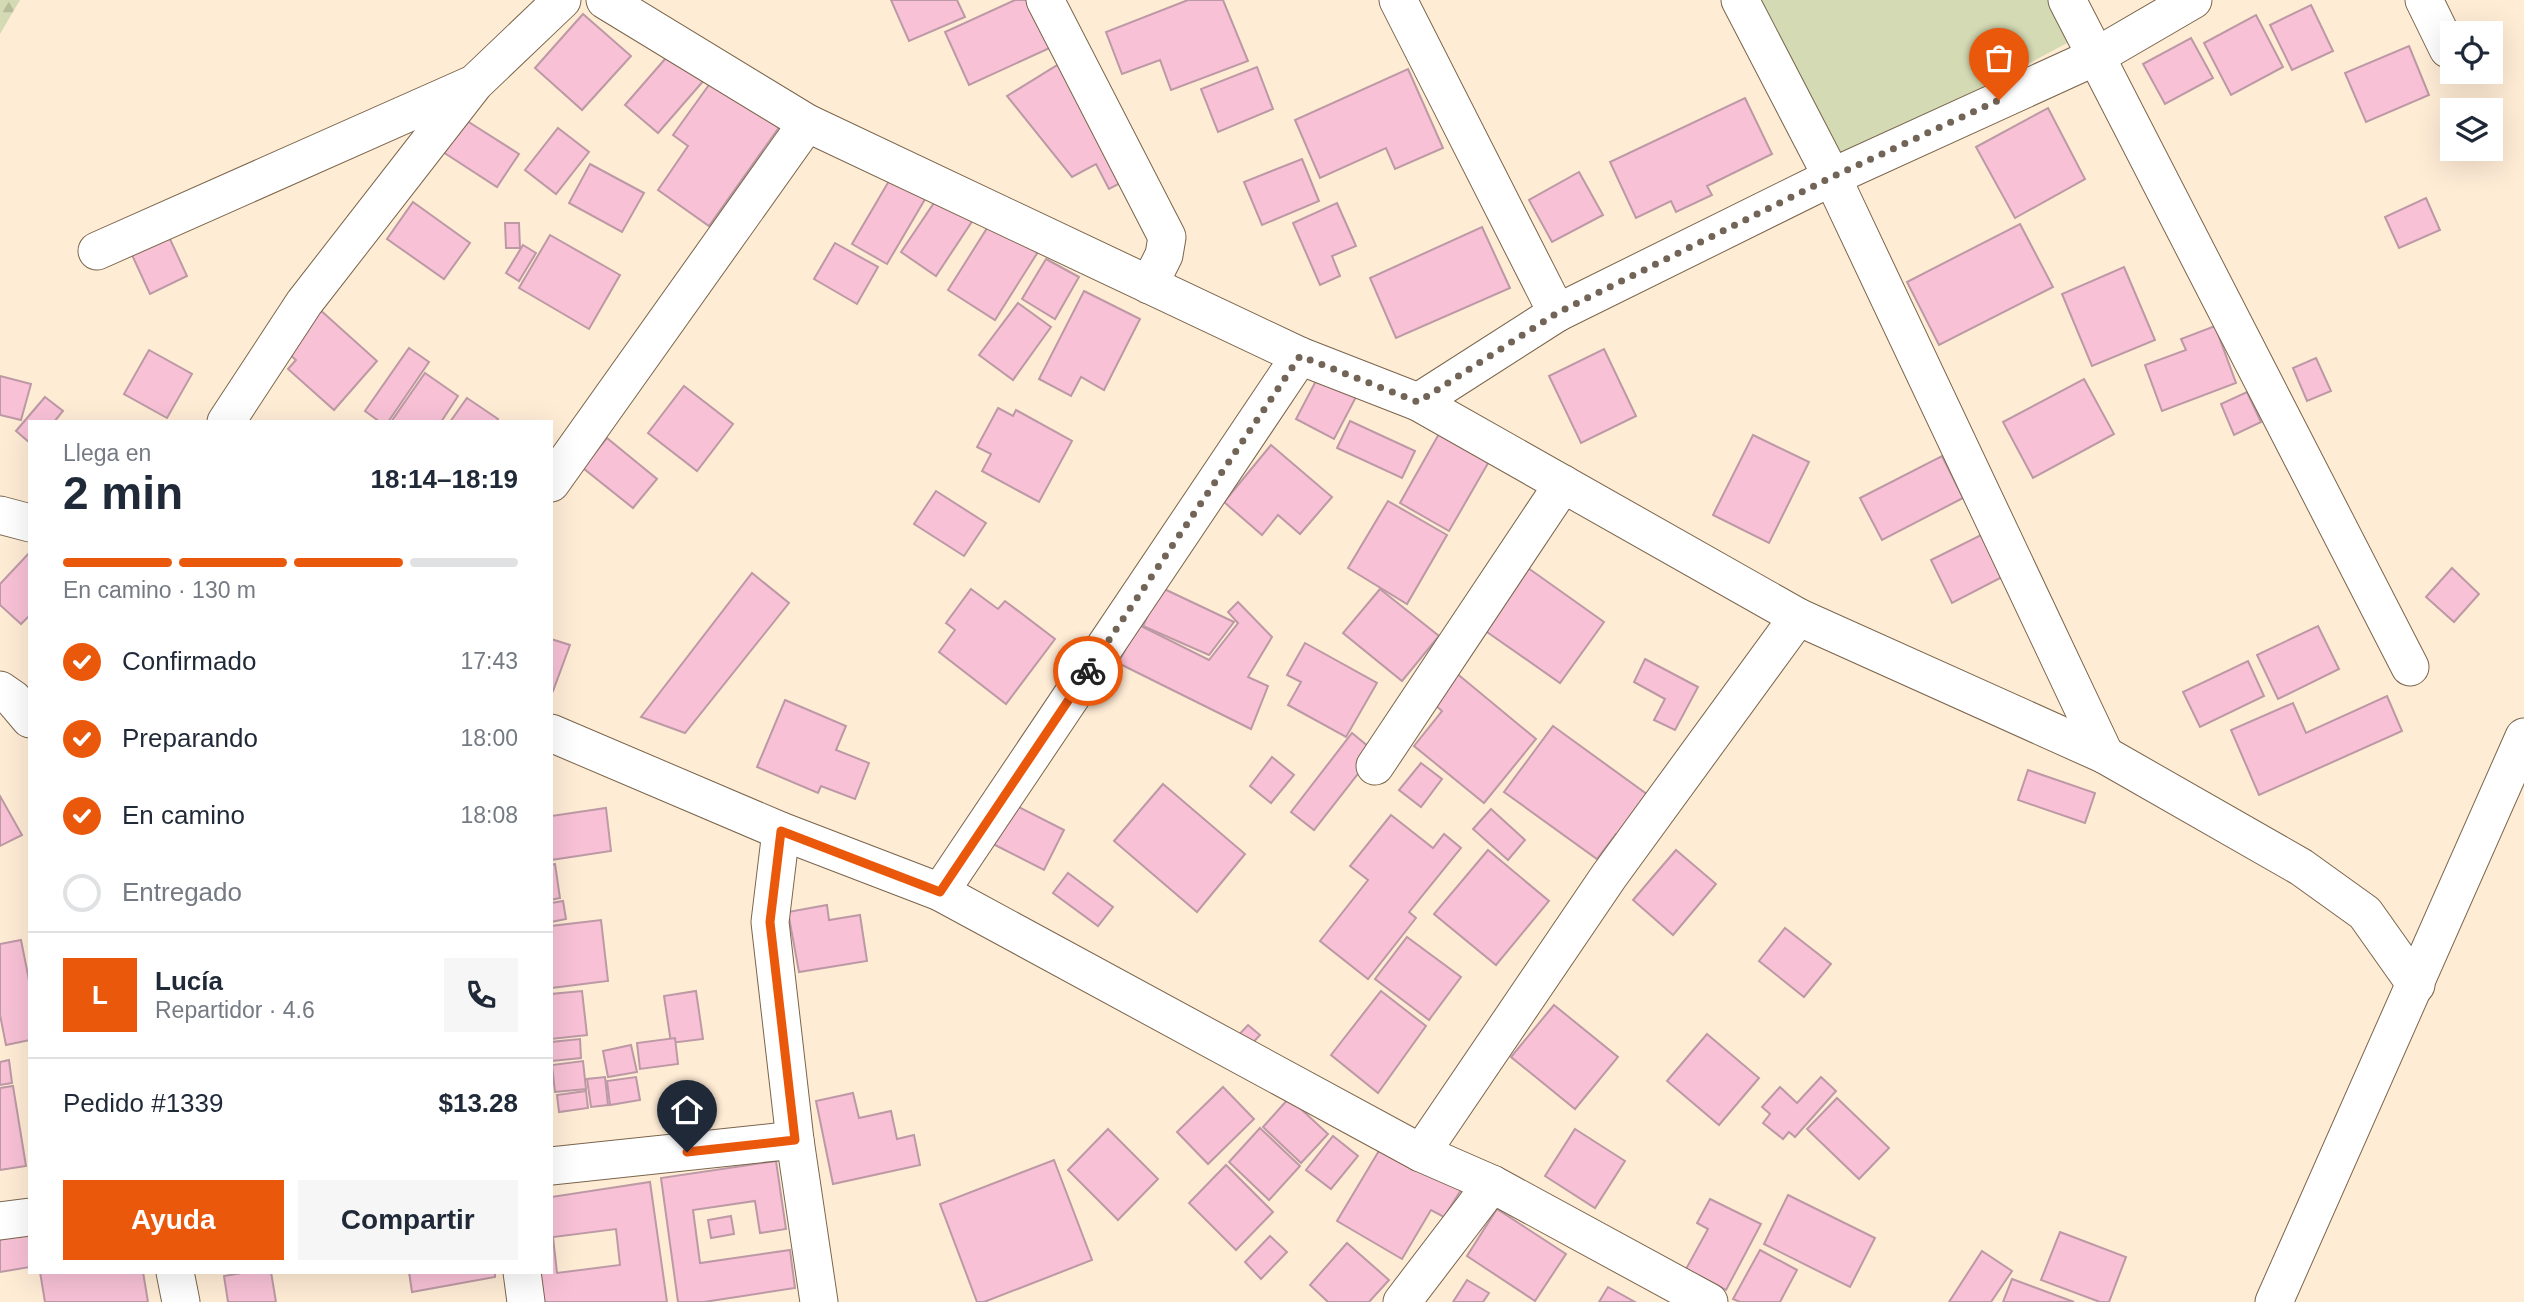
<!DOCTYPE html>
<html lang="es">
<meta charset="utf-8">
<style>
:root{--surface:#fff;--page:#f6f6f7;--text:#1f2937;--muted:#747a83;--line:#e0e1e3;--accent:#ea580c}
body{margin:0;font-family:Helvetica,sans-serif;background:var(--page);color:var(--text);height:100vh;display:flex;flex-direction:column;font-size:26px;white-space:nowrap}
*{box-sizing:border-box;margin:0}
p{font-size:23px;color:var(--muted)}
.icon{flex:none;width:38px;height:38px;fill:none;stroke:currentColor;stroke-width:2;stroke-linecap:round;stroke-linejoin:round}
.map{position:relative;flex:1;overflow:hidden}
.drawer{position:absolute;left:28px;top:420px;width:525px;height:854px;display:flex;flex-direction:column;background:var(--surface);border-radius:0px;box-shadow:0 7px 28px #0002}
.drawer>*{flex:none}
.tools{position:absolute;left:2440px;top:21px;display:grid;gap:14px}
.tools a{display:grid;place-items:center;width:63px;height:63px;border-radius:0px;background:var(--surface);box-shadow:0 7px 28px #0002;font-size:35px}
.pin{position:absolute;display:grid;place-items:center;width:60px;height:60px;color:#fff;margin:-72px -30px;border-radius:50% 50% 50% 0;rotate:-45deg;box-shadow:0 0 7px #0007}
.pin .icon{rotate:45deg}
.courier{position:absolute;display:grid;place-items:center;width:70px;height:70px;margin:-35px;border:5px solid #ea580c;border-radius:50%;background:#fff;color:#222;box-shadow:0 2px 9px #0007}
.headline em{font-style:normal;font-weight:700}
.headline div{display:flex;flex-direction:column-reverse}
.headline{display:flex;align-items:center;justify-content:space-between;height:119px;padding:0 35px}
h1{font-size:46px;font-weight:700;line-height:52px}
.bar{display:grid;grid-template-columns:repeat(4,1fr);gap:10px 7px;align-content:center;height:84px;padding:0 35px}
.bar i{height:9px;border-radius:5px;background:var(--line)}
.bar .on{background:var(--accent)}
.bar p{grid-column:span 4}
.line{display:flex;align-items:center;gap:18px;padding:0 35px;border-top:2px solid var(--line)}
.line div{flex:1}
.round{display:grid;place-items:center;flex:none;width:74px;height:74px;border-radius:0px;background:var(--page)}
ol{padding:0 35px;list-style:none}
li{display:flex;align-items:center;gap:21px;height:77px}
li p{margin-inline-start:auto}
li .icon{padding:7px;border-radius:50%;background:var(--accent);color:#fff;stroke-width:4}
li:last-child{color:var(--muted)}
li i{width:38px;height:38px;border:4px solid var(--line);border-radius:50%}
.cta{display:flex;gap:14px;margin-top:auto;padding:14px 35px}
.cta a{flex:1;height:80px;border-radius:0px;background:var(--accent);color:#fff;font-size:28px;font-weight:700;line-height:80px;text-align:center}
.cta a+a{background:var(--page);color:var(--text)}
.map>svg:first-child{display:block}
</style>
<div class="map">
<svg width="2524" height="1302" viewBox="0 0 2524 1302">
<defs>
<pattern id="forest-firs" width="22" height="20" patternUnits="userSpaceOnUse" patternTransform="scale(1.75)"><rect width="22" height="20" fill="#d4dab3"/><path d="M5 1l3.5 6h-7zM16 11l3.5 6h-7z" fill="#b6bb99"/></pattern>
</defs>
<rect width="100%" height="100%" fill="#ffecd5"/>
<path fill="url(#forest-firs)" d="M 0,0 L 20,0 L 0,34 Z"/>
<path fill="#d4dab3" d="M 1750,0 L 2069,0 L 2086,33 L 1835,167 Z"/>
<g fill="#f8c1d6" stroke="#bc99a5" stroke-width="2" fill-rule="evenodd">
<path d="M 891,0 L 957,0 L 965,17 L 909,41 Z"/>
<path d="M 1015,0 L 1033,0 L 1054,46 L 969,85 L 945,32 Z"/>
<path d="M 1188,0 L 1223,0 L 1248,61 L 1171,90 L 1160,60 L 1122,74 L 1106,32 Z"/>
<path d="M 2311,5 L 2333,51 L 2292,70 L 2270,25 Z"/>
<path d="M 583,14 L 631,56 L 582,110 L 535,68 Z"/>
<path d="M 2256,15 L 2283,67 L 2231,95 L 2204,43 Z"/>
<path d="M 2191,38 L 2213,78 L 2165,104 L 2143,64 Z"/>
<path d="M 2409,46 L 2429,95 L 2366,122 L 2345,73 Z"/>
<path d="M 672,51 L 705,79 L 658,133 L 625,105 Z"/>
<path d="M 1072,56 L 1134,176 L 1109,189 L 1096,164 L 1072,177 L 1007,96 Z"/>
<path d="M 1257,67 L 1273,109 L 1218,132 L 1201,89 Z"/>
<path d="M 1408,69 L 1443,148 L 1395,169 L 1386,148 L 1320,178 L 1295,120 Z"/>
<path d="M 719,71 L 785,119 L 709,226 L 658,190 L 688,146 L 673,135 Z"/>
<path d="M 1745,98 L 1772,154 L 1707,186 L 1712,195 L 1676,212 L 1671,201 L 1636,218 L 1610,162 Z"/>
<path d="M 2048,108 L 2085,179 L 2015,218 L 1976,147 Z"/>
<path d="M 464,119 L 519,154 L 497,187 L 443,152 Z"/>
<path d="M 558,128 L 589,152 L 556,194 L 525,170 Z"/>
<path d="M 1302,159 L 1319,201 L 1262,225 L 1244,182 Z"/>
<path d="M 590,164 L 644,193 L 622,232 L 569,203 Z"/>
<path d="M 896,169 L 931,189 L 887,264 L 852,244 Z"/>
<path d="M 1579,172 L 1603,215 L 1552,242 L 1529,200 Z"/>
<path d="M 942,191 L 977,214 L 936,276 L 901,252 Z"/>
<path d="M 2426,198 L 2440,230 L 2399,248 L 2385,217 Z"/>
<path d="M 413,202 L 470,243 L 444,279 L 387,239 Z"/>
<path d="M 1337,203 L 1356,246 L 1332,256 L 1340,276 L 1320,285 L 1293,223 Z"/>
<path d="M 996,214 L 1043,244 L 995,320 L 948,290 Z"/>
<path d="M 505,223 L 519,223 L 520,248 L 506,248 Z"/>
<path d="M 2020,224 L 2053,287 L 1939,345 L 1907,282 Z"/>
<path d="M 1482,227 L 1510,288 L 1396,338 L 1370,278 Z"/>
<path d="M 550,235 L 620,275 L 589,329 L 519,288 Z"/>
<path d="M 169,237 L 187,276 L 150,294 L 132,255 Z"/>
<path d="M 835,243 L 878,267 L 857,304 L 814,279 Z"/>
<path d="M 523,245 L 536,253 L 519,281 L 506,273 Z"/>
<path d="M 1046,259 L 1079,277 L 1055,319 L 1022,299 Z"/>
<path d="M 2124,267 L 2155,340 L 2092,366 L 2062,294 Z"/>
<path d="M 1084,291 L 1140,319 L 1104,390 L 1081,377 L 1071,396 L 1039,379 Z"/>
<path d="M 1018,303 L 1051,327 L 1013,380 L 979,355 Z"/>
<path d="M 318,308 L 377,361 L 334,410 L 288,369 L 296,360 L 282,348 Z"/>
<path d="M 2215,326 L 2236,383 L 2162,411 L 2145,365 L 2186,350 L 2181,339 Z"/>
<path d="M 409,348 L 429,362 L 388,422 L 380,422 L 365,411 Z"/>
<path d="M 1604,349 L 1636,416 L 1581,443 L 1549,376 Z"/>
<path d="M 149,350 L 192,374 L 167,418 L 124,394 Z"/>
<path d="M 2316,358 L 2331,391 L 2307,401 L 2293,368 Z"/>
<path d="M 425,373 L 458,396 L 441,422 L 391,422 Z"/>
<path d="M 0,376 L 31,384 L 21,420 L 0,415 Z"/>
<path d="M 1318,377 L 1356,397 L 1334,439 L 1296,419 Z"/>
<path d="M 2084,379 L 2114,434 L 2033,478 L 2003,422 Z"/>
<path d="M 684,386 L 733,424 L 697,471 L 648,433 Z"/>
<path d="M 2247,392 L 2261,422 L 2234,435 L 2221,404 Z"/>
<path d="M 45,397 L 63,411 L 54,422 L 30,422 L 30,443 L 16,431 Z"/>
<path d="M 467,398 L 498,419 L 496,422 L 450,422 Z"/>
<path d="M 998,408 L 1013,416 L 1016,410 L 1072,441 L 1039,502 L 982,471 L 991,454 L 977,447 Z"/>
<path d="M 1350,421 L 1415,451 L 1402,478 L 1337,448 Z"/>
<path d="M 1444,425 L 1494,453 L 1449,531 L 1400,503 Z"/>
<path d="M 1753,435 L 1809,462 L 1769,543 L 1713,515 Z"/>
<path d="M 607,438 L 657,479 L 633,508 L 583,468 Z"/>
<path d="M 1271,445 L 1332,497 L 1300,534 L 1278,515 L 1262,535 L 1224,502 Z"/>
<path d="M 1942,456 L 1963,498 L 1882,540 L 1860,498 Z"/>
<path d="M 936,491 L 986,523 L 964,556 L 914,524 Z"/>
<path d="M 1388,501 L 1447,535 L 1407,604 L 1348,568 Z"/>
<path d="M 1985,533 L 2006,575 L 1952,603 L 1931,560 Z"/>
<path d="M 30,552 L 30,615 L 21,624 L 0,605 L 0,584 Z"/>
<path d="M 1521,563 L 1604,622 L 1560,683 L 1477,625 Z"/>
<path d="M 2452,568 L 2479,594 L 2454,622 L 2426,597 Z"/>
<path d="M 752,573 L 789,603 L 685,733 L 641,717 Z"/>
<path d="M 1160,587 L 1234,622 L 1209,655 L 1143,626 Z"/>
<path d="M 971,589 L 998,609 L 1005,601 L 1055,639 L 1006,704 L 939,652 L 955,630 L 946,623 Z"/>
<path d="M 1380,589 L 1439,636 L 1402,681 L 1343,633 Z"/>
<path d="M 1238,602 L 1272,637 L 1248,677 L 1268,686 L 1251,729 L 1118,663 L 1139,625 L 1209,660 L 1238,623 L 1228,612 Z"/>
<path d="M 2318,626 L 2339,669 L 2278,699 L 2257,655 Z"/>
<path d="M 551,639 L 570,645 L 553,691 L 551,690 Z"/>
<path d="M 1305,643 L 1377,683 L 1346,737 L 1288,705 L 1301,682 L 1287,675 Z"/>
<path d="M 1645,659 L 1698,687 L 1675,730 L 1654,720 L 1665,699 L 1634,682 Z"/>
<path d="M 2248,661 L 2264,696 L 2200,727 L 2183,692 Z"/>
<path d="M 1449,667 L 1536,739 L 1484,803 L 1414,746 L 1442,711 L 1425,696 Z"/>
<path d="M 2387,696 L 2402,731 L 2259,795 L 2231,730 L 2293,703 L 2306,733 Z"/>
<path d="M 785,700 L 846,726 L 836,750 L 869,763 L 855,799 L 821,786 L 818,793 L 757,767 Z"/>
<path d="M 1553,726 L 1655,800 L 1625,840 L 1616,834 L 1597,859 L 1504,792 Z"/>
<path d="M 1352,733 L 1375,752 L 1314,830 L 1291,812 Z"/>
<path d="M 1272,757 L 1294,775 L 1271,803 L 1250,786 Z"/>
<path d="M 1421,763 L 1442,779 L 1421,807 L 1399,790 Z"/>
<path d="M 2028,770 L 2095,793 L 2085,823 L 2018,800 Z"/>
<path d="M 1163,784 L 1245,854 L 1197,912 L 1114,841 Z"/>
<path d="M 0,796 L 22,835 L 0,846 Z"/>
<path d="M 1013,804 L 1064,830 L 1044,870 L 993,844 Z"/>
<path d="M 606,808 L 611,851 L 551,860 L 551,816 Z"/>
<path d="M 1491,809 L 1525,840 L 1508,860 L 1473,829 Z"/>
<path d="M 1391,815 L 1433,848 L 1444,834 L 1461,848 L 1409,912 L 1416,918 L 1368,979 L 1320,941 L 1368,880 L 1350,866 Z"/>
<path d="M 1488,850 L 1549,901 L 1496,965 L 1434,914 Z"/>
<path d="M 1676,850 L 1716,884 L 1673,935 L 1633,900 Z"/>
<path d="M 555,864 L 560,898 L 551,900 L 551,865 Z"/>
<path d="M 1068,873 L 1113,907 L 1098,926 L 1053,893 Z"/>
<path d="M 563,901 L 566,919 L 551,922 L 551,903 Z"/>
<path d="M 827,905 L 829,920 L 860,915 L 867,961 L 799,972 L 788,912 Z"/>
<path d="M 601,920 L 608,981 L 551,988 L 551,926 Z"/>
<path d="M 1785,928 L 1831,964 L 1804,997 L 1759,961 Z"/>
<path d="M 1407,937 L 1461,977 L 1429,1020 L 1375,979 Z"/>
<path d="M 21,940 L 30,985 L 30,1040 L 6,1045 L 0,1015 L 0,944 Z"/>
<path d="M 582,991 L 587,1035 L 551,1039 L 551,994 Z"/>
<path d="M 696,991 L 703,1039 L 671,1043 L 664,996 Z"/>
<path d="M 1381,991 L 1426,1026 L 1378,1093 L 1331,1055 Z"/>
<path d="M 1554,1005 L 1618,1057 L 1575,1109 L 1511,1057 Z"/>
<path d="M 1248,1025 L 1260,1035 L 1245,1051 L 1233,1041 Z"/>
<path d="M 1707,1034 L 1759,1078 L 1719,1125 L 1667,1081 Z"/>
<path d="M 675,1038 L 678,1064 L 640,1069 L 637,1043 Z"/>
<path d="M 580,1039 L 581,1058 L 552,1061 L 551,1042 Z"/>
<path d="M 631,1045 L 637,1072 L 608,1077 L 603,1051 Z"/>
<path d="M 9,1060 L 12,1083 L 0,1085 L 0,1062 Z"/>
<path d="M 583,1061 L 586,1089 L 555,1092 L 552,1065 Z"/>
<path d="M 605,1077 L 608,1105 L 591,1107 L 587,1079 Z"/>
<path d="M 636,1077 L 640,1100 L 610,1105 L 607,1081 Z"/>
<path d="M 1821,1077 L 1836,1091 L 1795,1137 L 1789,1132 L 1783,1139 L 1763,1123 L 1770,1114 L 1762,1107 L 1780,1087 L 1797,1103 Z"/>
<path d="M 13,1086 L 26,1166 L 0,1170 L 0,1088 Z"/>
<path d="M 1223,1087 L 1254,1119 L 1208,1164 L 1177,1132 Z"/>
<path d="M 586,1091 L 588,1108 L 559,1112 L 557,1095 Z"/>
<path d="M 853,1093 L 859,1118 L 891,1111 L 897,1139 L 914,1135 L 920,1165 L 833,1184 L 816,1101 Z"/>
<path d="M 1289,1098 L 1328,1134 L 1301,1163 L 1263,1127 Z"/>
<path d="M 1837,1098 L 1889,1148 L 1859,1179 L 1807,1129 Z"/>
<path d="M 1260,1128 L 1300,1166 L 1269,1200 L 1229,1162 Z"/>
<path d="M 1108,1129 L 1158,1179 L 1118,1220 L 1068,1170 Z"/>
<path d="M 1575,1129 L 1625,1161 L 1595,1208 L 1545,1176 Z"/>
<path d="M 1333,1136 L 1358,1156 L 1331,1189 L 1306,1170 Z"/>
<path d="M 1383,1144 L 1461,1190 L 1444,1217 L 1431,1210 L 1402,1259 L 1337,1221 Z"/>
<path d="M 1054,1160 L 1092,1260 L 984,1302 L 977,1302 L 940,1204 Z"/>
<path d="M 776,1161 L 786,1229 L 760,1233 L 755,1201 L 693,1210 L 700,1263 L 790,1250 L 795,1288 L 704,1302 L 678,1302 L 661,1178 Z"/>
<path d="M 1226,1165 L 1273,1212 L 1236,1250 L 1189,1203 Z"/>
<path d="M 650,1182 L 667,1302 L 543,1302 L 538,1272 L 551,1272 L 551,1197 ZM 616,1229 L 620,1265 L 557,1273 L 553,1237 Z"/>
<path d="M 1788,1195 L 1875,1238 L 1850,1287 L 1764,1244 Z"/>
<path d="M 1710,1199 L 1761,1224 L 1726,1290 L 1686,1269 L 1708,1229 L 1697,1223 Z"/>
<path d="M 1497,1209 L 1566,1254 L 1535,1301 L 1467,1256 Z"/>
<path d="M 731,1216 L 734,1234 L 711,1238 L 708,1220 Z"/>
<path d="M 30,1223 L 30,1267 L 0,1272 L 0,1228 Z"/>
<path d="M 2060,1232 L 2126,1257 L 2109,1302 L 2100,1302 L 2041,1280 Z"/>
<path d="M 1270,1236 L 1287,1252 L 1261,1279 L 1245,1262 Z"/>
<path d="M 1347,1243 L 1389,1280 L 1369,1302 L 1328,1302 L 1310,1285 Z"/>
<path d="M 1760,1250 L 1797,1270 L 1780,1302 L 1740,1302 L 1733,1299 Z"/>
<path d="M 1982,1251 L 2012,1271 L 1991,1302 L 1949,1302 Z"/>
<path d="M 40,1272 L 143,1272 L 148,1302 L 45,1302 Z"/>
<path d="M 247,1272 L 271,1272 L 276,1302 L 228,1302 L 224,1276 Z"/>
<path d="M 409,1272 L 495,1272 L 495,1277 L 412,1292 Z"/>
<path d="M 2012,1279 L 2074,1302 L 2003,1302 Z"/>
<path d="M 1467,1280 L 1489,1293 L 1483,1302 L 1453,1302 Z"/>
<path d="M 1608,1287 L 1635,1302 L 1599,1302 Z"/>
</g>
<g fill="none" stroke-linecap="round" stroke-linejoin="round">
<g stroke="#7a654c" stroke-width="39">
<g id="minor">
<path d="M 605,0 L 807,123 L 1300,356 L 1418,402 L 1798,617 L 2105,755 L 2301,867 L 2365,913 L 2416,985"/>
<path d="M 1045,0 L 1167,237 L 1164,255 L 1149,285"/>
<path d="M 1398,0 L 1557,313"/>
<path d="M 1740,0 L 1832,177 L 2105,755"/>
<path d="M 2067,0 L 2410,667"/>
<path d="M 2424,0 L 2448,49"/>
<path d="M 97,251 L 471,85"/>
<path d="M 1418,402 L 1557,313 L 1832,177 L 2095,57 L 2193,0"/>
<path d="M 226,422 L 304,303 L 475,83 L 562,0"/>
<path d="M 551,483 L 807,123"/>
<path d="M 0,515 L 30,523"/>
<path d="M 0,690 L 13,699 L 30,719"/>
<path d="M 551,733 L 781,831 L 940,892 L 1421,1153 L 1492,1184 L 1709,1302"/>
<path d="M 1375,766 L 1563,484"/>
<path d="M 781,831 L 770,922 L 795,1140 L 819,1302"/>
<path d="M 940,892 L 1300,356"/>
<path d="M 1421,1153 L 1609,876 L 1798,617"/>
<path d="M 551,1166 L 795,1140"/>
<path d="M 0,1221 L 30,1217"/>
<path d="M 175,1272 L 181,1302"/>
<path d="M 522,1272 L 526,1302"/>
<path d="M 1402,1302 L 1492,1184"/>
<path d="M 2274,1302 L 2524,737"/>
</g>
</g>
<use href="#minor" stroke="#fff" stroke-width="37"/>
</g>
<g fill="none" stroke-linecap="round" stroke-linejoin="round">
<path stroke="#726557" stroke-width="7" stroke-dasharray="0 12.6" d="M 1088,671 L 1300,356 L 1418,402 L 1557,313 L 1832,177 L 1999,100"/>
<path stroke="#ea580c" stroke-width="9" d="M 687,1152 L 795,1140 L 770,922 L 781,831 L 940,892 L 1088,671"/>
</g>
</svg>
<div class="tools">
<a><svg class="icon" aria-label="locate" viewBox="0 0 24 24"><circle cx="12" cy="12" r="6"/><path d="M12 2v4M12 18v4M2 12h4M18 12h4"/></svg></a>
<a><svg class="icon" aria-label="layers" viewBox="0 0 24 24"><path d="M12 4l9 5-9 5-9-5zM3 14l9 5 9-5"/></svg></a>
</div>
<div class="pin" style="left:1999px;top:100px;background:#ea580c"><svg class="icon" aria-label="bag" viewBox="0 0 24 24"><path d="M5 8h14l-1 12H6zM9 8a3 3 0 0 1 6 0"/></svg></div>
<div class="pin" style="left:687px;top:1152px;background:#1f2937"><svg class="icon" aria-label="home" viewBox="0 0 24 24"><path d="M3 11l9-7 9 7M6 9v11h12V9"/></svg></div>
<div class="courier" style="left:1088px;top:671px"><svg class="icon" aria-label="bike" viewBox="0 0 24 24"><circle cx="6" cy="16" r="4"/><circle cx="18" cy="16" r="4"/><path d="M6 16l4-8h5l3 8M10 8l3 8H6M13 5h3"/></svg></div>
<section class="drawer">
<div class="headline"><div><h1>2 min</h1><p>Llega en</p></div><em>18:14–18:19</em></div>
<div class="bar"><i class="on"></i><i class="on"></i><i class="on"></i><i></i><p>En camino · 130 m</p></div>
<ol>
<li><svg class="icon" aria-label="check" viewBox="0 0 24 24"><path d="M5 12l5 5 9-10"/></svg>Confirmado<p>17:43</p></li>
<li><svg class="icon" aria-label="check" viewBox="0 0 24 24"><path d="M5 12l5 5 9-10"/></svg>Preparando<p>18:00</p></li>
<li><svg class="icon" aria-label="check" viewBox="0 0 24 24"><path d="M5 12l5 5 9-10"/></svg>En camino<p>18:08</p></li>
<li><i></i>Entregado</li>
</ol>
<div class="line" style="height:126px"><b class="round" style="background:var(--accent);color:#fff">L</b><div><b>Lucía</b><p>Repartidor · 4.6</p></div><a class="round"><svg class="icon" aria-label="phone" viewBox="0 0 24 24"><path d="M5 4h4l2 5-3 2q2 4 5 5l2-3 5 2v4C11 20 4 13 5 4z"/></svg></a></div>
<div class="line" style="height:91px"><div>Pedido #1339</div><b>$13.28</b></div>
<div class="cta"><a>Ayuda</a><a>Compartir</a></div>
</section>
</div>
